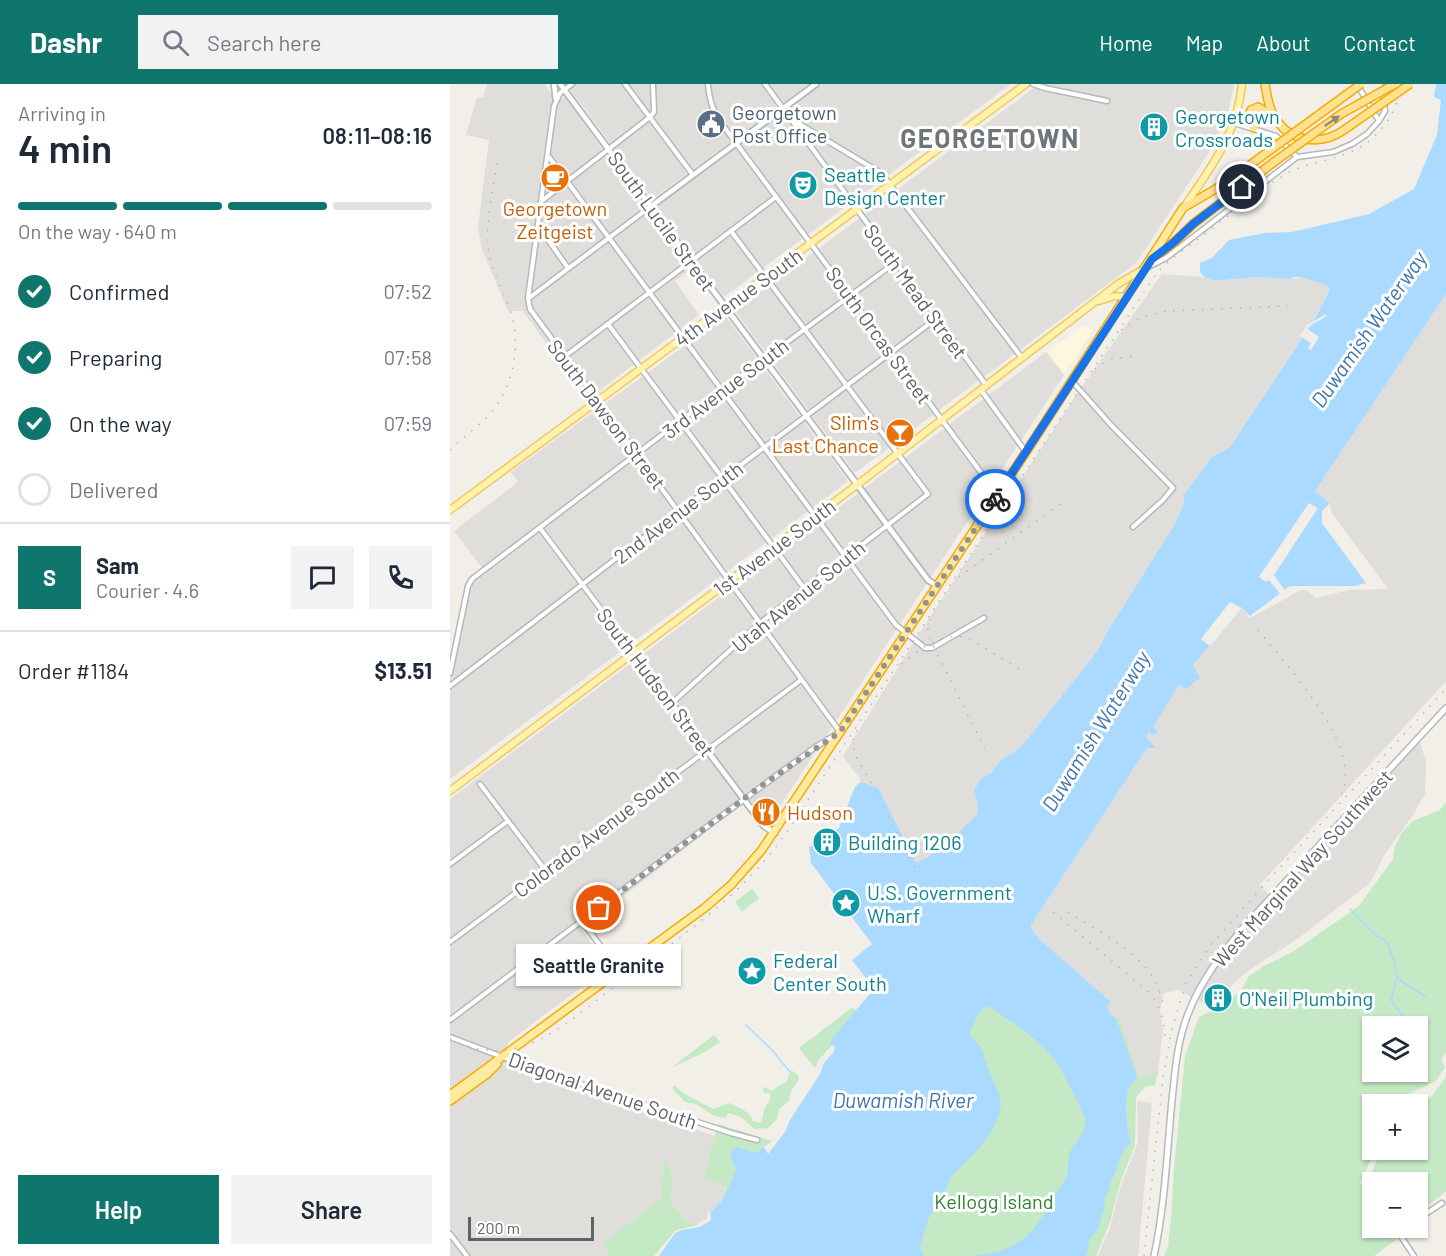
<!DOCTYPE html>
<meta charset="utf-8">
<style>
:root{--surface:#fff;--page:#f2f2f3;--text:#1f2937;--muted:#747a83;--line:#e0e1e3;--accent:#0f766e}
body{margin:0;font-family:Barlow,sans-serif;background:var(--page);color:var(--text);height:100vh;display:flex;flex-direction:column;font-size:22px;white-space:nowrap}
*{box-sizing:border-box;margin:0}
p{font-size:20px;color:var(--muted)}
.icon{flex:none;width:33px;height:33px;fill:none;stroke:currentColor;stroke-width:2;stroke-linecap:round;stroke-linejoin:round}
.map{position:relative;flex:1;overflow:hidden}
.details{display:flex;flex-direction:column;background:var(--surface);width:450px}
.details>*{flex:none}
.tools{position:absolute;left:912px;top:932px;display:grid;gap:12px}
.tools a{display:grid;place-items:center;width:66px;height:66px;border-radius:0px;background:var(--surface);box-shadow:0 2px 4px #0004;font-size:30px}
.scale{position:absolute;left:18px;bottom:15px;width:126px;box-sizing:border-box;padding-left:6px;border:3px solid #5f6368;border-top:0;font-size:16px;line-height:21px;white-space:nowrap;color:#5f6368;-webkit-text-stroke:4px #fff;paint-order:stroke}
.pin{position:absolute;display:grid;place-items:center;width:51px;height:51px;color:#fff;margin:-26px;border:3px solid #fff;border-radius:50%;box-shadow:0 2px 6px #0007}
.courier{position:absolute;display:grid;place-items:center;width:60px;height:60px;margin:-30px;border:4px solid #1a73e8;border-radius:50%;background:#fff;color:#222;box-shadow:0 2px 8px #0007}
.bubble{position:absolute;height:42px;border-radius:0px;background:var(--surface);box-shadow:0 2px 4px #0004;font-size:20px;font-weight:600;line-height:42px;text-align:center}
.summary em{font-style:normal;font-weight:600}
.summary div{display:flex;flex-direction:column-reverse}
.summary{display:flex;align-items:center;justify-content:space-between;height:102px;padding:0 18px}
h1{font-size:39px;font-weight:600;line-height:45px}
.bar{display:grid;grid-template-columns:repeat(4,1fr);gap:9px 6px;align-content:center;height:72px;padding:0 18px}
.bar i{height:8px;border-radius:4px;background:var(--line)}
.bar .selected{background:var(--accent)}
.bar p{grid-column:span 4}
.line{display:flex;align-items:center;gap:15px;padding:0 18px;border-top:2px solid var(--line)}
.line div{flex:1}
.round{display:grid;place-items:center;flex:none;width:63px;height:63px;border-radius:0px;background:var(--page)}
ol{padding:0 18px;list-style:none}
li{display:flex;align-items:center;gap:18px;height:66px}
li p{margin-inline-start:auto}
li .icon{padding:6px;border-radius:50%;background:var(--accent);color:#fff;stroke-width:4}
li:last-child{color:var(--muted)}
li i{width:33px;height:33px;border:3px solid var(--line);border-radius:50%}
.primary-button{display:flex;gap:12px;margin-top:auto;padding:12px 18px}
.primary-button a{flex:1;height:69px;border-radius:0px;background:var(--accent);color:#fff;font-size:24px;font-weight:600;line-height:69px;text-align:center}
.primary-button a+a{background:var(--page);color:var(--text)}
header{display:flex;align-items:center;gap:36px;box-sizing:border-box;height:84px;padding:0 30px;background:var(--accent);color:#fff}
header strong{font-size:28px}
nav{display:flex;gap:33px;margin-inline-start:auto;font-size:21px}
.search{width:420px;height:54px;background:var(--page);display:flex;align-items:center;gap:15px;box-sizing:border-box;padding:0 21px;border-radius:0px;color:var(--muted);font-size:22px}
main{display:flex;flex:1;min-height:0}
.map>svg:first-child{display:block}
</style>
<header>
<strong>Dashr</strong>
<div class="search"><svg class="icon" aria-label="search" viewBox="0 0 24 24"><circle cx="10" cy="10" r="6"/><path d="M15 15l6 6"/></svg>Search here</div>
<nav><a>Home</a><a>Map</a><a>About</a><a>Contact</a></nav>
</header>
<main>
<section class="details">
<div class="summary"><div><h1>4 min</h1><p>Arriving in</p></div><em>08:11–08:16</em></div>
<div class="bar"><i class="selected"></i><i class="selected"></i><i class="selected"></i><i></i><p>On the way · 640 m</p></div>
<ol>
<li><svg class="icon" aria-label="check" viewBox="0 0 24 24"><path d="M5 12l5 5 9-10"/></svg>Confirmed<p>07:52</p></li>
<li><svg class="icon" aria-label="check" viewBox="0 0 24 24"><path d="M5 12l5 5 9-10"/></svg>Preparing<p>07:58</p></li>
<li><svg class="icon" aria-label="check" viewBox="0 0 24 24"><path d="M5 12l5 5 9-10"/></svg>On the way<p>07:59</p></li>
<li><i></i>Delivered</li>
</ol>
<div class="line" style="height:108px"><b class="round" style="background:var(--accent);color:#fff">S</b><div><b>Sam</b><p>Courier · 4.6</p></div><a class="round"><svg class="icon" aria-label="chat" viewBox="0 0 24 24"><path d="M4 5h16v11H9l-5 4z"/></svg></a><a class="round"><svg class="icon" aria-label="phone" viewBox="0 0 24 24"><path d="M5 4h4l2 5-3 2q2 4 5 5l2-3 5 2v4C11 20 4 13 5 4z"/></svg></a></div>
<div class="line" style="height:78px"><div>Order #1184</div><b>$13.51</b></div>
<div class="primary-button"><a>Help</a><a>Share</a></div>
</section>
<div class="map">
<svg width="996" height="1172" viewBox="0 0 996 1172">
<rect width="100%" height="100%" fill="#f1efe8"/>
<path fill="#fef7e0" d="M 635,241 L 643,247 L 614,290 L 597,267 Z"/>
<g fill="#e0deda">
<path d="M 37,0 L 94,0 L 107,18 L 111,13 L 115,14 L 240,186 L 225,197 L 249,231 L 137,316 L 73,227 L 58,227 L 31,163 L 28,142 L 39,56 L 16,51 L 27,14 L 33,13 Z"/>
<path d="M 116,0 L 359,0 L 202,115 Z"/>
<path d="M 372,0 L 561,0 L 274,213 L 206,121 Z"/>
<path d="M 589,0 L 784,0 L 777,34 L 760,67 L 686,179 L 405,389 L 285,227 Z"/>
<path d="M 712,190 L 754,193 L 765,197 L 804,193 L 839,195 L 855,194 L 877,201 L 880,206 L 864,235 L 780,363 L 762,373 L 734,411 L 734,419 L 725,440 L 657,548 L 648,566 L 571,663 L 550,677 L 541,689 L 531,694 L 524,706 L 528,721 L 527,731 L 535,737 L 477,774 L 478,797 L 409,699 L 410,695 L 393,672 L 467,553 L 627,310 Z"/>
<path d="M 996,210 L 996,597 L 810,801 L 823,815 L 965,653 L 970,659 L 976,678 L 975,710 L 963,731 L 935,770 L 920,799 L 850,853 L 795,889 L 760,923 L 729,906 L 714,909 L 710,927 L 713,945 L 708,988 L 693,995 L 687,994 L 664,934 L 661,931 L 657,921 L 660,918 L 588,854 L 582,847 L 581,841 L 697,664 L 705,663 L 696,653 L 699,648 L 705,652 L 708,648 L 702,643 L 729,601 L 736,605 L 750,594 L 742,582 L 792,524 L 800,534 L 851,506 L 856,506 L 866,514 L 899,506 L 938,505 L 881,428 L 880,419 L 865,407 Z"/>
<path d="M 273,234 L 277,234 L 398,397 L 0,695 L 0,596 L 20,504 L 24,497 L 35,488 L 4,447 L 68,398 L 61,388 Z"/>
<path d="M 596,268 L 614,291 L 321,736 L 316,736 L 299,715 L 131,845 L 159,883 L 58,958 L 61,985 L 265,1052 L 254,1092 L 277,1104 L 272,1117 L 261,1129 L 259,1137 L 206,1172 L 0,1172 L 0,715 Z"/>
<path d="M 687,1017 L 702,1019 L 688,1172 L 648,1172 L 660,1144 L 669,1107 L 688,1058 Z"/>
</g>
<g fill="#c5e8c5" fill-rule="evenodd">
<path d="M 996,718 L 996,968 L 991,975 L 995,983 L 986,997 L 960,1009 L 948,1020 L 922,1020 L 922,1065 L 926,1065 L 910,1099 L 922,1117 L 922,1143 L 943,1143 L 950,1153 L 924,1172 L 714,1172 L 718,1163 L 721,1136 L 724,1085 L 735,972 L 749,933 L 773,921 L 791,907 L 798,893 L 814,882 L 844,867 L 909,822 L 943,775 L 945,762 L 952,748 L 963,737 L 990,726 ZM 922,942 L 968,942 L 968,987 L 922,987 Z"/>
<path d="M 302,805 L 309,814 L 292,828 L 285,818 Z"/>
<path d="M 536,910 L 612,970 L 644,1027 L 590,1172 L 431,1172 L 513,958 Z"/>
<path d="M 413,921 L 367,984 L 364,983 L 349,964 L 403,923 L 405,926 Z"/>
<path d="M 666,934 L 669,934 L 689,994 L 708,988 L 705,1001 L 695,1003 L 686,1013 L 685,1062 L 671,1096 L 660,1138 L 646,1172 L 610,1172 Z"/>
<path d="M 264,951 L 270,958 L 255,968 L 221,984 Z"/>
<path d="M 341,986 L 347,990 L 349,995 L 341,1007 L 339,1017 L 329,1025 L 327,1035 L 318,1044 L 304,1045 L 291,1033 L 278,1029 L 276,1034 L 264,1032 L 246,1020 L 235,1018 L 222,1004 L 224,1001 L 233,1009 L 263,1025 L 279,1019 C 288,1024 299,1026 303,1037 L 310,1039 C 314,1034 312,1031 314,1026 C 317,1019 322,1017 320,1009 L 314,1009 L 313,1004 L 315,1003 L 321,1007 L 337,997 Z"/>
<path d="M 996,993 L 996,1107 L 968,1130 L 968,1098 L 922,1098 L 922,1115 L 917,1107 L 920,1092 L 932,1065 L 968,1065 L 968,1022 L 982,1012 Z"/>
<path d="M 344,1021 L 343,1040 L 337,1055 L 290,1129 L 274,1145 L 253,1155 L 227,1161 L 220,1172 L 209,1172 L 224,1150 L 206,1172 L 159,1172 L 154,1158 L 211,1115 L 215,1071 L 222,1093 L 220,1119 L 238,1138 L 246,1139 L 247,1144 L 261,1136 L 260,1129 L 272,1117 L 277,1104 L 254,1092 L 268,1040 L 322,1057 Z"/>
</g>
<path fill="#aadaff" d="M 986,0 L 996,0 L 996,210 L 865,407 L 880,419 L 872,427 L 872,439 L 916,499 L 905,502 L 840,502 L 800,532 L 792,524 L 743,581 L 750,594 L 736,605 L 729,601 L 703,643 L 708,647 L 705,652 L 699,648 L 696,653 L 706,664 L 697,664 L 581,841 L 582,846 L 588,854 L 661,918 L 657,922 L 661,931 L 666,934 L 687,994 C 683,998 680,1001 678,1006 C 675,1015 676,1050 681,1058 L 670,1072 L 666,1087 L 660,1100 L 659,1107 L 655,1114 L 654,1125 L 648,1145 L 638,1158 L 639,1163 L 636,1172 L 522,1172 C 569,1168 584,1151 605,1111 C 608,1104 615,1098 617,1092 C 619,1085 617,1076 620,1069 C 623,1058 637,1049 635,1036 C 632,1023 612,986 604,975 C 596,964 583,954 573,946 C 563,937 550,932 540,922 C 527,925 524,940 519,951 L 531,963 L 539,988 L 549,1009 L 551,1022 L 548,1034 L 541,1048 L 531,1062 L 501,1093 L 493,1113 L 478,1135 L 470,1163 L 474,1172 L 206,1172 C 218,1158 226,1142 246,1144 L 261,1132 L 260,1129 L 272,1117 L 285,1089 L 286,1084 L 280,1072 L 282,1066 L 287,1063 L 306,1069 L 322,1057 L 381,962 L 381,956 L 424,905 L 402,876 L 422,860 L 361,779 L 359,763 L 389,744 L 404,705 L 409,699 L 415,699 L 429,705 L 466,779 L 489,767 L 527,731 L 528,721 L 524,706 L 531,694 L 541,689 L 550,677 L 571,663 L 648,566 L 657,548 L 725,440 L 734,419 L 734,411 L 762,373 L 780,363 L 864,236 L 880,206 L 876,201 L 855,194 L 845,193 L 839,195 L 804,193 L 765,197 L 754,193 L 750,188 L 750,179 L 762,174 L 779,156 L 815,149 L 842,148 L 919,130 L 964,105 L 987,51 L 991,16 L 984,13 Z"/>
<g fill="#f1efe8">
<path d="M 876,230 L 877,232 L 856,244 L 869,253 L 861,266 L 858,264 L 861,259 L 850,252 L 857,241 Z"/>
<path d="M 859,419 L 868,424 L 824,491 L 836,508 L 832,512 L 819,496 L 816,498 L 809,493 Z"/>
<path d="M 780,518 L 792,524 L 760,562 L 751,555 Z"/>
<path d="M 382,961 L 385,963 L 383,969 L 374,979 L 370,990 L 340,1036 L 335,1048 L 318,1070 L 313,1061 L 316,1062 L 322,1057 L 339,1027 L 366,984 L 368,977 Z"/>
<path d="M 258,1127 L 260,1129 L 261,1136 L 250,1143 L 232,1146 L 225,1149 L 209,1172 L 204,1172 L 226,1146 L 249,1141 L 248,1139 L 257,1135 Z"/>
</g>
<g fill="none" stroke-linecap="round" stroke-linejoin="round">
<g stroke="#aadaff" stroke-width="1.5">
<path d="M 900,825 L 926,851 L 937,858 L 945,880 L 947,892 L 941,916 L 960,942"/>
<path d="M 947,894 L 976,913"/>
<path d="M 296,941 L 322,966 L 340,988"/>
</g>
<g stroke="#b5b8bc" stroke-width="7">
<g id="minor">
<path d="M 175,0 L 243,91"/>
<path d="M 258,0 C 260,28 270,37 286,59 L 547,410"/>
<path d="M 315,0 L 536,301"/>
<path d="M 583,0 L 595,4 L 657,17"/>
<path d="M 908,2 L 929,37"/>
<path d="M 341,35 L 431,89 L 572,274"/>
<path d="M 784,39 L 826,52 L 847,73"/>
<path d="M 99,73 L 446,541 L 475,564 L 482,564 L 534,534"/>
<path d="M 93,116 L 200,33 L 204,28 L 203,0"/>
<path d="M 89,143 L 118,184"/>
<path d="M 696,184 L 716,174 L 847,73 L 883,68 L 902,60 L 917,50 L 929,37 L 935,27 L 933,7 L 937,0"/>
<path d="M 79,214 L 200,123"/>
<path d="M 158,240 L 354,504"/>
<path d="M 114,273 L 326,113"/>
<path d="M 622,297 L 661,341 L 723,404 L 713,416 L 683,443"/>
<path d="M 531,306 L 576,368"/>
<path d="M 90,444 L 183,568"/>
<path d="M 0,589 L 18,502 L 22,495 L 230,337 L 446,178"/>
<path d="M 0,602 L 168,473 L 487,234"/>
<path d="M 222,619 L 310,539 L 478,410 L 281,147"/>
<path d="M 30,700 L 96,787"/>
<path d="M 0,780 L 58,737"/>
<path d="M 132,837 L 169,887"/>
<path d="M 0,858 L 351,596"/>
<path d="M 0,936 L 251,747 L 364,664 L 390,648 L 80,225 L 78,214 L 104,22 L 110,9 L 122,0"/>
<path d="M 0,953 L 76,982 L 281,1049 L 307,1056"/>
<path d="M 968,1135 L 992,1119"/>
<path d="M 956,1143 L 951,1147 L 950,1151 L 964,1172"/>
<path d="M 0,1150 L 17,1172"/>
</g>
</g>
<g stroke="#b5b8bc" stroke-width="8">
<g id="tertiary">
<path d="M 104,0 L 106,16"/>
<path d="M 110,0 L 478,496 L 487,502"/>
<path d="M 200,123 L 366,0"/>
<path d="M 183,568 L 314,742 L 325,749"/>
</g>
</g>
<g stroke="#b6babf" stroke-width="8">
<path id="secondary" d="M 704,1172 C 715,1121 717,1068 722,1016 C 725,987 727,958 738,930 C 750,898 771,871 792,845 L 996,624"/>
</g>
<g stroke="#f2c960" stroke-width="9">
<g id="primary">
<path d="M 734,123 C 761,84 788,48 792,0"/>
<path d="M 649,217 L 665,212 L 677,213"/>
<path d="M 0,426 L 576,0"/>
<path d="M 0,707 L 412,397 L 668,200 L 692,186"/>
</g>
</g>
<g stroke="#f9ab00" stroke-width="10">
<g id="trunk">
<path d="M 0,1011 L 257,822 L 281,801 L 311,767 L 576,368 L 733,124"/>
<path d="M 0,1017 L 37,990 L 47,980"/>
</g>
</g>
<g stroke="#f9ab00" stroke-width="10">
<g id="motorway">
<path d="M 815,0 C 817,11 818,23 824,32 C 839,59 871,62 894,46"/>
<path d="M 804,44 L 798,34 L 801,26 L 808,23 L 822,32"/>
<path d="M 733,124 L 774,100 L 819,67"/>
<path d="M 702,175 L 723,159 L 743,140 L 824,78"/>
</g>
</g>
<use href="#minor" stroke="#fff" stroke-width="4"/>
<use href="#tertiary" stroke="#fff" stroke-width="4.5"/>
<use href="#secondary" stroke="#fff" stroke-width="5"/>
<use href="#primary" stroke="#fff2af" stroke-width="6"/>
<use href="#trunk" stroke="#feeaa1" stroke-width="7"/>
<use href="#motorway" stroke="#fde293" stroke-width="7"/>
<g stroke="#b6b7b8" stroke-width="1.5" stroke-dasharray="1.5 8" stroke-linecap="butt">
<path d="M 671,246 L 691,233 L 717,227 L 838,222"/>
<path d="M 645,285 L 661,275 L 688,272"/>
<path d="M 0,366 C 12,354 26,344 38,332 C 62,307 72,263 61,229 C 55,209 42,190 39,169 C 34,140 44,102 48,73"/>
<path d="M 509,493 L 613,418"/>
<path d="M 480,535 L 478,545 L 480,555 L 535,665"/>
<path d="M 808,546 C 836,581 919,668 889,715"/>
<path d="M 451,580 C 472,564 496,544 522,556 L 574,588"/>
<path d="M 407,646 L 403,654 L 405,671 L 426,707 L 466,786"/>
<path d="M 603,828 L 700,909 C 710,923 715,937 715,955"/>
<path d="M 618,828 C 646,846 681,863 701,890 C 708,899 710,911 714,921"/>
<path d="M 0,955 C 23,966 46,970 71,963 C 106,952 137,923 166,901 C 227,855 292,813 336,749 L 706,190 C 722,172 744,159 763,144 C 786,126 808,106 833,92 C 853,79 876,78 898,69 C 926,59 948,30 951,0"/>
<path d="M 694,1172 L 713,994 L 722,944 L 736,899 L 760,862 L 814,801 L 996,605"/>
</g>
<g stroke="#f9ab00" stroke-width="10" stroke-linecap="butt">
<g id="motorway-bridge">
<path d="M 894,46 L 960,0"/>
<path d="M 819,67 L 911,0"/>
<path d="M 824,78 L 891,30 L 945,0"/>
</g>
</g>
<use href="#motorway-bridge" stroke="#fde293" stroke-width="7"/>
</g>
<defs><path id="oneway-solid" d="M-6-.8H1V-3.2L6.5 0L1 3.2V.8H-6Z" transform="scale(1.5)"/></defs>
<use fill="#8e8975" href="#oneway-solid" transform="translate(882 37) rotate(-34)"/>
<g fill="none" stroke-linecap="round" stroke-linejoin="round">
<path stroke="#929495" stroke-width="6" stroke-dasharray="0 10.8" d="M 149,824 L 311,702 L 390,648 L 545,415"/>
<path stroke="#1a73e8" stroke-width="8" d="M 545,415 L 702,175 L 723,159 L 743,140 L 792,103"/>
</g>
<defs>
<g id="civic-disc" transform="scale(1.5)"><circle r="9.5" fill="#5c6f8a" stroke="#fff"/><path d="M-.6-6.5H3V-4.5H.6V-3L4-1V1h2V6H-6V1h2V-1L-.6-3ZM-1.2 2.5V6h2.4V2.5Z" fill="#fff"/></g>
<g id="building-disc" transform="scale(1.5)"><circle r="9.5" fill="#0f9aa8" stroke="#fff"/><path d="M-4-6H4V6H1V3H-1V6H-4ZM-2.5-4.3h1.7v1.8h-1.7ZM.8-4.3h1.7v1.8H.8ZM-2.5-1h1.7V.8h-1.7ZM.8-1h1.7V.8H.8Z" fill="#fff"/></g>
<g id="cafe-disc" transform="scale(1.5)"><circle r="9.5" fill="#e8710a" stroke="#fff"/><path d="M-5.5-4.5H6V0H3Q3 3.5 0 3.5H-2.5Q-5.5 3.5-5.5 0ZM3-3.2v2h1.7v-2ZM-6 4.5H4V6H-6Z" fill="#fff"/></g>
<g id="theatre-disc" transform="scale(1.5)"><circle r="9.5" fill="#0f9aa8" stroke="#fff"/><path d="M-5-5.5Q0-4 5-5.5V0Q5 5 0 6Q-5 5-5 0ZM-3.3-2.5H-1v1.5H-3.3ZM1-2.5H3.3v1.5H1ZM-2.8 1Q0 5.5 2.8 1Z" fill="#fff"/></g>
<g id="bar-disc" transform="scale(1.5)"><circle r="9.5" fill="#e8710a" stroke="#fff"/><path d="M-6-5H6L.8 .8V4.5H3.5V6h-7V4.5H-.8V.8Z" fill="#fff"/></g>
<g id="restaurant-disc" transform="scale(1.5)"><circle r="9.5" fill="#e8710a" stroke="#fff"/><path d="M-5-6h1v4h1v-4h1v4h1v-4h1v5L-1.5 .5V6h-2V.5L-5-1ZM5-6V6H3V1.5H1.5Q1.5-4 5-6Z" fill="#fff"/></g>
<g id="sight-disc" transform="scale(1.5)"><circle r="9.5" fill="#0f9aa8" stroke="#fff"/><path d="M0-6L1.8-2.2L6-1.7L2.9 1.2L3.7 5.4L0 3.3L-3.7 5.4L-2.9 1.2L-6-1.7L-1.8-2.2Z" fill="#fff"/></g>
</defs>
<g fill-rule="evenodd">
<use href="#civic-disc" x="261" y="40"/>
<use href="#building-disc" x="704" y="43"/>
<use href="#cafe-disc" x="105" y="94"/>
<use href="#theatre-disc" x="353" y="101"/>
<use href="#bar-disc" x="450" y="349"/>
<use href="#restaurant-disc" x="316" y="728"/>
<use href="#building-disc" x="377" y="758"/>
<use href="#sight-disc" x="396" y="819"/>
<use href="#sight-disc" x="302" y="887"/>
<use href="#building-disc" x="768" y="914"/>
</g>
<g text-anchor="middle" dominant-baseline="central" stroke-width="6" stroke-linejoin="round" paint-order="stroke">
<g font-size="20" fill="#4e5e75" stroke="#fff" text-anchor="start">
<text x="282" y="28">Georgetown<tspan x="282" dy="23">Post Office</tspan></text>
</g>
<g font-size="20" fill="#0d838f" stroke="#fff" text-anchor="start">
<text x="725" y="32">Georgetown<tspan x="725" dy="23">Crossroads</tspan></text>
<text x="374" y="90">Seattle<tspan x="374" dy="23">Design Center</tspan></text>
<text x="398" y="758">Building 1206</text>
<text x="417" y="808">U.S. Government<tspan x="417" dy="23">Wharf</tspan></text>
<text x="323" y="876">Federal<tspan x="323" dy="23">Center South</tspan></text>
<text x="789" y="914">O'Neil Plumbing</text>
</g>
<g font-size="20" fill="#c56008" stroke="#fff">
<text x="105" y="124">Georgetown<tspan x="105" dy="23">Zeitgeist</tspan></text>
<text x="429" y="338" text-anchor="end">Slim's<tspan x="429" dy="23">Last Chance</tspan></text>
<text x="337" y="728" text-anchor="start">Hudson</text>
</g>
<g font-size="20" fill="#5f6368" stroke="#fff">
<text transform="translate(212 137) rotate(54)">South Lucile Street</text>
<text transform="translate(466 207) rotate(54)">South Mead Street</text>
<text transform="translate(288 213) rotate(-36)">4th Avenue South</text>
<text transform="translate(429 251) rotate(54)">South Orcas Street</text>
<text transform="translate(275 304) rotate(-37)">3rd Avenue South</text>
<text transform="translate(157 330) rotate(53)">South Dawson Street</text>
<text transform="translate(228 428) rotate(-37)">2nd Avenue South</text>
<text transform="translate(324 463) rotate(-37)">1st Avenue South</text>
<text transform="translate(348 512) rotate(-39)">Utah Avenue South</text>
<text transform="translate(206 598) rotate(53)">South Hudson Street</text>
<text transform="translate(146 748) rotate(-37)">Colorado Avenue South</text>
<text transform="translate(852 784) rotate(-48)">West Marginal Way Southwest</text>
<text transform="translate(153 1006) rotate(19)">Diagonal Avenue South</text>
</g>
<g font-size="20" fill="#348238" stroke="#fff">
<text x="544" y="1117">Kellogg Island</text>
</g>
<g font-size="21" font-style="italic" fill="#4174aa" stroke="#fff">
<text transform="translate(918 245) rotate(-55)">Duwamish Waterway</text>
<text transform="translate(645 647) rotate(-58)">Duwamish Waterway</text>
<text x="453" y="1015">Duwamish River</text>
</g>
<g font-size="26" font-weight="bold" letter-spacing="1.5" fill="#70757a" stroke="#fff">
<text x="540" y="53">GEORGETOWN</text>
</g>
</g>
</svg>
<div class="tools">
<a><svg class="icon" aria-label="layers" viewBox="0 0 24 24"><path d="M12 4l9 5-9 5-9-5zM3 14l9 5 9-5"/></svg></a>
<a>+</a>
<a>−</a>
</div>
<div class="scale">200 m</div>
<div class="pin" style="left:149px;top:824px;background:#ea580c"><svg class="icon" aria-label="bag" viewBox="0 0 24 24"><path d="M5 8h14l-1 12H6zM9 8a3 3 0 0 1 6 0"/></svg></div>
<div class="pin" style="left:792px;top:103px;background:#1f2937"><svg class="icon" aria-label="home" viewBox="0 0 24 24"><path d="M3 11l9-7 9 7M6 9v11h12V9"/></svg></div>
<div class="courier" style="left:545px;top:415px"><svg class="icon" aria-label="bike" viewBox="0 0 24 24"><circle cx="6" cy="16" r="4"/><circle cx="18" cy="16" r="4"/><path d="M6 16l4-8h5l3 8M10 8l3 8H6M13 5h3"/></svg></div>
<div class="bubble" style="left:66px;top:860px;width:165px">Seattle Granite</div>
</div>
</main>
